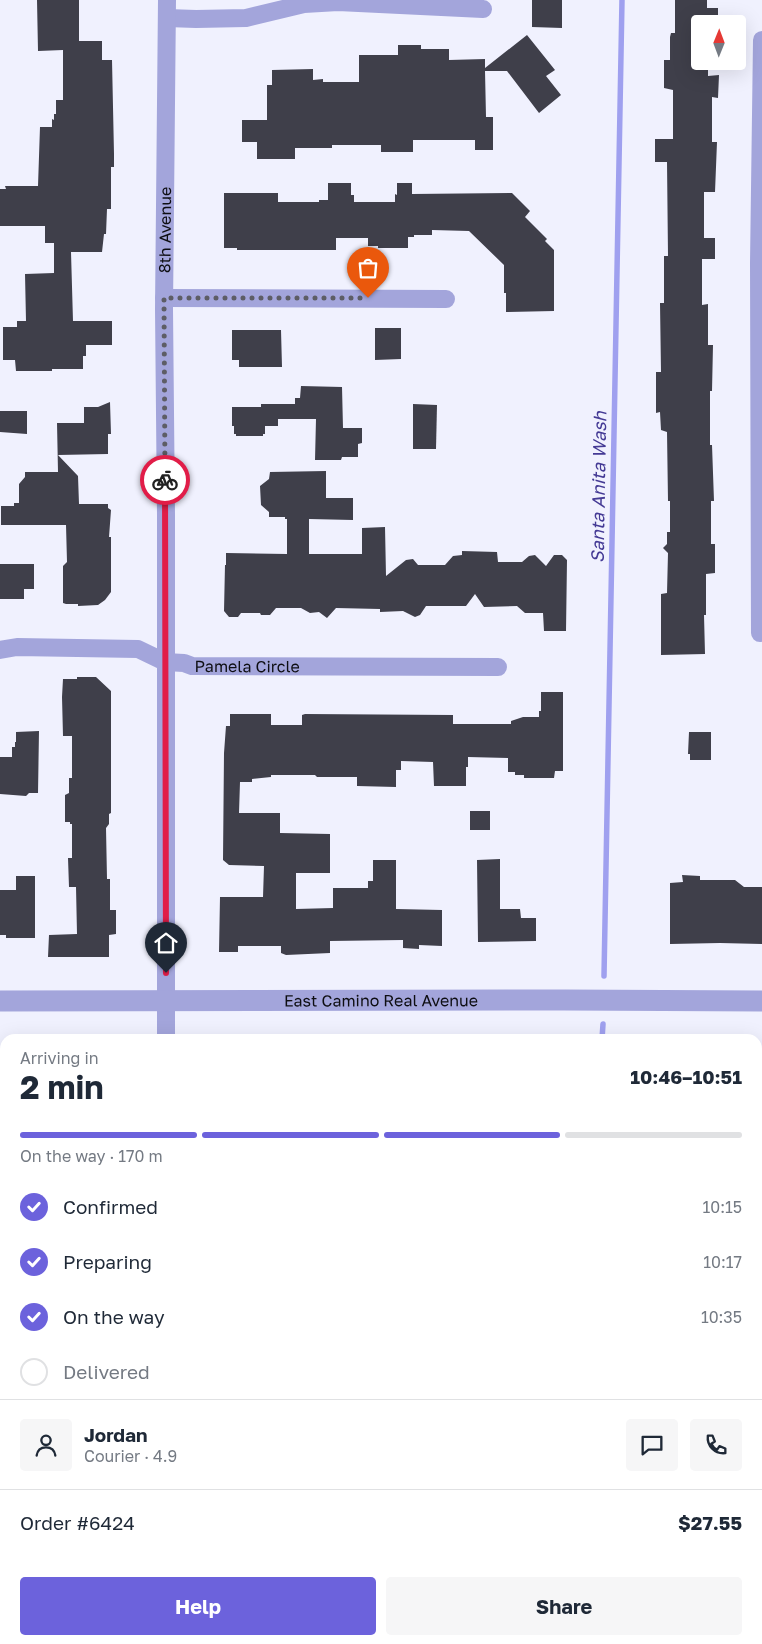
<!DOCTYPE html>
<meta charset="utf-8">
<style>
:root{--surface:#fff;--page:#f6f6f7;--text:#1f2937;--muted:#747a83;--line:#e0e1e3;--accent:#6c62dc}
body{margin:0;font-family:"Golos Text",sans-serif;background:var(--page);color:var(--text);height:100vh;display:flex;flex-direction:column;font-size:19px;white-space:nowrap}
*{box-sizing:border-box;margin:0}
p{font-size:16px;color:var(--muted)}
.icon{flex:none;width:28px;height:28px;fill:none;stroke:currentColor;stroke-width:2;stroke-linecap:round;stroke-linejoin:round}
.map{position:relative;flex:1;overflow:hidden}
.panel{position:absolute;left:0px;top:1034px;width:762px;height:611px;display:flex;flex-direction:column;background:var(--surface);border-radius:15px 15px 0 0;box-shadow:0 5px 20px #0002}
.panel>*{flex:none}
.needle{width:32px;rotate:1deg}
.buttons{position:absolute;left:691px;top:15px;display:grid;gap:10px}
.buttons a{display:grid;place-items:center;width:55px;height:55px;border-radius:5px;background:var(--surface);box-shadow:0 5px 20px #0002;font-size:25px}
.pin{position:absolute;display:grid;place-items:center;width:42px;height:42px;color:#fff;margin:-51px -21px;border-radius:50% 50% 50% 0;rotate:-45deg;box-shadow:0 0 5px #0007}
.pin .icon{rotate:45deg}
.courier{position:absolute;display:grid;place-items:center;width:50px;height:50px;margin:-25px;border:4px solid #e11d48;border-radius:50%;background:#fff;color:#222;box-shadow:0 1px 6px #0007}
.headline em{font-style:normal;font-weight:700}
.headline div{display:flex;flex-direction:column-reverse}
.headline{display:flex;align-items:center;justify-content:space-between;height:85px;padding:0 20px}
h1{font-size:32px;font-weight:700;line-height:38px}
.bar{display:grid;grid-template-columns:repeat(4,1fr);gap:8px 5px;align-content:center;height:60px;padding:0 20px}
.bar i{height:6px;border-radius:4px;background:var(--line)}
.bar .active{background:var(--accent)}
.bar p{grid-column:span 4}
.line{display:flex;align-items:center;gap:12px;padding:0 20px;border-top:1px solid var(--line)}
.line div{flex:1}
.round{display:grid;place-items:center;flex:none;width:52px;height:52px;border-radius:5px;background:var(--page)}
ol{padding:0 20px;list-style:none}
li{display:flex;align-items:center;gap:15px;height:55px}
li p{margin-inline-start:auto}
li .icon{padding:5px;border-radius:50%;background:var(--accent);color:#fff;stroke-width:4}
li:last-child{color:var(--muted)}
li i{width:28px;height:28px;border:2px solid var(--line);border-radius:50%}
.action{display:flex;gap:10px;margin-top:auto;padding:10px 20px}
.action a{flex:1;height:58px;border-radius:5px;background:var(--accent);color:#fff;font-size:20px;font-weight:700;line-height:58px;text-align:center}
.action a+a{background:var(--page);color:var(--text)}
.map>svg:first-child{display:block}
</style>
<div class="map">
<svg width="762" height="1644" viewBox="0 0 762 1644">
<rect width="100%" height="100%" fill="#f0f1fe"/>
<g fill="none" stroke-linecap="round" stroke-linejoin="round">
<g stroke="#9fa0ef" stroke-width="5.5">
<path d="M 604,976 L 622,0"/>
<path d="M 602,1039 L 603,1024"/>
<path d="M 490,1644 L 490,1640"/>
</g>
</g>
<g fill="#3f3f4a">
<path d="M 37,0 L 79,0 L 79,41 L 102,41 L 102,60 L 112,60 L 114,154 L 114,167 L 111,167 L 111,209 L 107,209 L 106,234 L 104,234 L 102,252 L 71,252 L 73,321 L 112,321 L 112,345 L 86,345 L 86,356 L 83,356 L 83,369 L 52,369 L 52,371 L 16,371 L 15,360 L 3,360 L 3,327 L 17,327 L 17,321 L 26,321 L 25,274 L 54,273 L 54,243 L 45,243 L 45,226 L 0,226 L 0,189 L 6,189 L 5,186 L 38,186 L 40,127 L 52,127 L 52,119 L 54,120 L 54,114 L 56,114 L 56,100 L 63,100 L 63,50 L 38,51 Z"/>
<path d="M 532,0 L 562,0 L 562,28 L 532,27 Z"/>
<path d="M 675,0 L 707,0 L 707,8 L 718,8 L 718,24 L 700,24 L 700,61 L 708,61 L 708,76 L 719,75 L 718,98 L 712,97 L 712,142 L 717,142 L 715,192 L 704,192 L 704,238 L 715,238 L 715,259 L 702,259 L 702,305 L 708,304 L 708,345 L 713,345 L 712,391 L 710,391 L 710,445 L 712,445 L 714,501 L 711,501 L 711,544 L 715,544 L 715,573 L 706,574 L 706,615 L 704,615 L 705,654 L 661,655 L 661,594 L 667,593 L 668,553 L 663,548 L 667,544 L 667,532 L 670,532 L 670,501 L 668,501 L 667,432 L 661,430 L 660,412 L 656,413 L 656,372 L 661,372 L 660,303 L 664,303 L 664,256 L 668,256 L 667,162 L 655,162 L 655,139 L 673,139 L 673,90 L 664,88 L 664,60 L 670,60 L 670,37 L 671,33 L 675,33 Z"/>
<path d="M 527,35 L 555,70 L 546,76 L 561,95 L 539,113 L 507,71 L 485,71 L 486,117 L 493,117 L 493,150 L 475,150 L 475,140 L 413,140 L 413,152 L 381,152 L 381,145 L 332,145 L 332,148 L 295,148 L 295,159 L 257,159 L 257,142 L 242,142 L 242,120 L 267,120 L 267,85 L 272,85 L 272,70 L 313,69 L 313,80 L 323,79 L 323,82 L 359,82 L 359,55 L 398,55 L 398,45 L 421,45 L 421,49 L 449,49 L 449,60 L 485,59 L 485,68 Z"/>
<path d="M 328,183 L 351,183 L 351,195 L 354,195 L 354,202 L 395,202 L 395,194 L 397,195 L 397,183 L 412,183 L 412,194 L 512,193 L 530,211 L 525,217 L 547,239 L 545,241 L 554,250 L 554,311 L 506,312 L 506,293 L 504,293 L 504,265 L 469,231 L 432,230 L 432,235 L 414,235 L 414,237 L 408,237 L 408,248 L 378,248 L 378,246 L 368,246 L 368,238 L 336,238 L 336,250 L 237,250 L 237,248 L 224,248 L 224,193 L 278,193 L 278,202 L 319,202 L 319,200 L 328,200 Z"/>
<path d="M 375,328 L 401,328 L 401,359 L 375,360 Z"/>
<path d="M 232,330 L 281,330 L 282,367 L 239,367 L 239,360 L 232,360 Z"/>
<path d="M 301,386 L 342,387 L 343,428 L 362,428 L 362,443 L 358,444 L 358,457 L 342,457 L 341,460 L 315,460 L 316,419 L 278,419 L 278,426 L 265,426 L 265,434 L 263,434 L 263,436 L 236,436 L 236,434 L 234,434 L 234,426 L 232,426 L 232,407 L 261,407 L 261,404 L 295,404 L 295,398 L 300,398 Z"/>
<path d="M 110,402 L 111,434 L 108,434 L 108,454 L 58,455 L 78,476 L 79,504 L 108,504 L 108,508 L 111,510 L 109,537 L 111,537 L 111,592 L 105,600 L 98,605 L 78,606 L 78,604 L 66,604 L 63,603 L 63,566 L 67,562 L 66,525 L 1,525 L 1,506 L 14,506 L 14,503 L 19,503 L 19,484 L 25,477 L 25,472 L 58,472 L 57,423 L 84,423 L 84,407 L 98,407 Z"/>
<path d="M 413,404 L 437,405 L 436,449 L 413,449 Z"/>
<path d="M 0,411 L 27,411 L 27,434 L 0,432 Z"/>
<path d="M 326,471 L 326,498 L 353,498 L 353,520 L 309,519 L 309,554 L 362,554 L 362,528 L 385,527 L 386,576 L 406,560 L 413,559 L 418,565 L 445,565 L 453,556 L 462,555 L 462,551 L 497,552 L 498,562 L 522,562 L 529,556 L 535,555 L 546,566 L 554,555 L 562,555 L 567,560 L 566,631 L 544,631 L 543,613 L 525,613 L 517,606 L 484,607 L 475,594 L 466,606 L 426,606 L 420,615 L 415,617 L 403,611 L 380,612 L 380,609 L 336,608 L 327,618 L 319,612 L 310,613 L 301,608 L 276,608 L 270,615 L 261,615 L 260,613 L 241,613 L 238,617 L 229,617 L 224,611 L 225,565 L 226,565 L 226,553 L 287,554 L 287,519 L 285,519 L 285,517 L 269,517 L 269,512 L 261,505 L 260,486 L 269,479 L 270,472 Z"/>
<path d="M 0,564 L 34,564 L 34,589 L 24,589 L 24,599 L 0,599 Z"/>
<path d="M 77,677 L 96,677 L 111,691 L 111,813 L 109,814 L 109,824 L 106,828 L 107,879 L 110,879 L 110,910 L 116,910 L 116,934 L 109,935 L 109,957 L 48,957 L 49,935 L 77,934 L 76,887 L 69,887 L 68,858 L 72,858 L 72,824 L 70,824 L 70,822 L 65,822 L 65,795 L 69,793 L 69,778 L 72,778 L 72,736 L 63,736 L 62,697 L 63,679 L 77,679 Z"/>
<path d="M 541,692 L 563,692 L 563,771 L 555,771 L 554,778 L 524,778 L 524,775 L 515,775 L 515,772 L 508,772 L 508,758 L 468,757 L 468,767 L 466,767 L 466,786 L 434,786 L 433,762 L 401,761 L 401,770 L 396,770 L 396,787 L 357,786 L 357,777 L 317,777 L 315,775 L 271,775 L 271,777 L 252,779 L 252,782 L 240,782 L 239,813 L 280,813 L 280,833 L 330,834 L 330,873 L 296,873 L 296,909 L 333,908 L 333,888 L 368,888 L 368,881 L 373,881 L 373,860 L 396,860 L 396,909 L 442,910 L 442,946 L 419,945 L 419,949 L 403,948 L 403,940 L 330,941 L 330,953 L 286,955 L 281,953 L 281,946 L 238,946 L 238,952 L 219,952 L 220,897 L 263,897 L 264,866 L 229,865 L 223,860 L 224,753 L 226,726 L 230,726 L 230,714 L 271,714 L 271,725 L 302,725 L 302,715 L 305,714 L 453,715 L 453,724 L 511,724 L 511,721 L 523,717 L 539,717 L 539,711 L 541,711 Z"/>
<path d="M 39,731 L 38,793 L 29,793 L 26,796 L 0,794 L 0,757 L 12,757 L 12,747 L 15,747 L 15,742 L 16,742 L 16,732 Z"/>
<path d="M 689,732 L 711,732 L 711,760 L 690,760 L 690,754 L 688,754 Z"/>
<rect x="470" y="811" width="20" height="19"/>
<path d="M 500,859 L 500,909 L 520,909 L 521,918 L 536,918 L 536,941 L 478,942 L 477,860 Z"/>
<path d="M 682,875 L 700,876 L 700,880 L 735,880 L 744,887 L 762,887 L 762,944 L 720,943 L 670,944 L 670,883 L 683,882 Z"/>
<path d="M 16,876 L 35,876 L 35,938 L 6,938 L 6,935 L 0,935 L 0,890 L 16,890 Z"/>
</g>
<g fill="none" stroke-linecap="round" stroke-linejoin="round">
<g stroke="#a3a5db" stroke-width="18">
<path d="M 167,18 L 196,19 L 246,18 L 304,4 L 338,2 L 483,9"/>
<path d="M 164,298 L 446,299"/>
<path d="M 760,633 L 759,263 L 762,40"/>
<path id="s1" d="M 0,650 L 17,647 L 138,649 L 165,662 L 184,663 L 192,666 L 498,667"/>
<path id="s2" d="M 166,1039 L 166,515 L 164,309 L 167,0"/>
<path d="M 0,1302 L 5,1302"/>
<path d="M 758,1314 L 762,1314"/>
<path d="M 0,1627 L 5,1627"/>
<path d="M 72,1640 L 72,1644"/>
<path d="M 277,1640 L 277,1644"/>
<path d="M 672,1644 L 673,1640"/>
</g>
<path stroke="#a3a5db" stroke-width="21" id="s3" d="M 0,1001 L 564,1000 L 762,1001"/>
</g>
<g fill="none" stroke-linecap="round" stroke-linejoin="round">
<path stroke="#5d5d65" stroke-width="5" stroke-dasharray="0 9" d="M 165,480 L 164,298 L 368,298"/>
<path stroke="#e11d48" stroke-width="6" d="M 165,480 L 166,973"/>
</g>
<g text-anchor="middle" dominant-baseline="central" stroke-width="5" stroke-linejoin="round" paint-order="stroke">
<g font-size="16" fill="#0e0e12" stroke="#f0f1fe">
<text stroke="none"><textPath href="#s2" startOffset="809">8th Avenue</textPath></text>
<text stroke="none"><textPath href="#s1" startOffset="251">Pamela Circle</textPath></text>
<text stroke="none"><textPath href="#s3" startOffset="381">East Camino Real Avenue</textPath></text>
</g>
<g font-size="18" font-style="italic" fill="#443a95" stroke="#f0f1fe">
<text transform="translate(598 487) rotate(-89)">Santa Anita Wash</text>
</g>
</g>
</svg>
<div class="buttons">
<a><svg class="needle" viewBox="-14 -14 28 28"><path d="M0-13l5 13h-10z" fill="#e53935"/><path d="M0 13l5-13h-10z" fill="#747a83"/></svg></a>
</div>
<div class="pin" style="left:368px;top:298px;background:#ea580c"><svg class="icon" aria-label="bag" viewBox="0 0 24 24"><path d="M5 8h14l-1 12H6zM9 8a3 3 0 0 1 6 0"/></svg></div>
<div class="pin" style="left:166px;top:973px;background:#1f2937"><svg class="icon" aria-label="home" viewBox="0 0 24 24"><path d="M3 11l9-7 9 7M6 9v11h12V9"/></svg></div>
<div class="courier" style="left:165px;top:480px"><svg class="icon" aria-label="bike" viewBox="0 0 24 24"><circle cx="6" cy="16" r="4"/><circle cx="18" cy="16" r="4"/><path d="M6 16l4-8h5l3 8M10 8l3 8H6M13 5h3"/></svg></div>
<section class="panel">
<div class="headline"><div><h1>2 min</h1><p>Arriving in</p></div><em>10:46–10:51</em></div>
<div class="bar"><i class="active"></i><i class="active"></i><i class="active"></i><i></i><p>On the way · 170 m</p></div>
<ol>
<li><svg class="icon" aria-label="check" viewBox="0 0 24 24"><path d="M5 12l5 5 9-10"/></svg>Confirmed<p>10:15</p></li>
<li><svg class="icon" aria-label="check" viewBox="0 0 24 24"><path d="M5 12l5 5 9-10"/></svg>Preparing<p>10:17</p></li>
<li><svg class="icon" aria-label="check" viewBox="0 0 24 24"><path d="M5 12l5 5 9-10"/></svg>On the way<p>10:35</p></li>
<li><i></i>Delivered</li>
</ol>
<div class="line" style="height:90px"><a class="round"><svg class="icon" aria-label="person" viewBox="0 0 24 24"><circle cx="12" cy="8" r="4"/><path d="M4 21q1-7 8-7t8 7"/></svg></a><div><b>Jordan</b><p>Courier · 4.9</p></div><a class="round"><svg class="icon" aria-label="chat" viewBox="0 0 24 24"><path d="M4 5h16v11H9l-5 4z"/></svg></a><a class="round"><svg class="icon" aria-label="phone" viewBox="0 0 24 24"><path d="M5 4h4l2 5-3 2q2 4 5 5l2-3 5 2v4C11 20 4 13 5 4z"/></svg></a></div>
<div class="line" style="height:65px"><div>Order #6424</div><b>$27.55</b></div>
<div class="action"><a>Help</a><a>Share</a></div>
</section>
</div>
